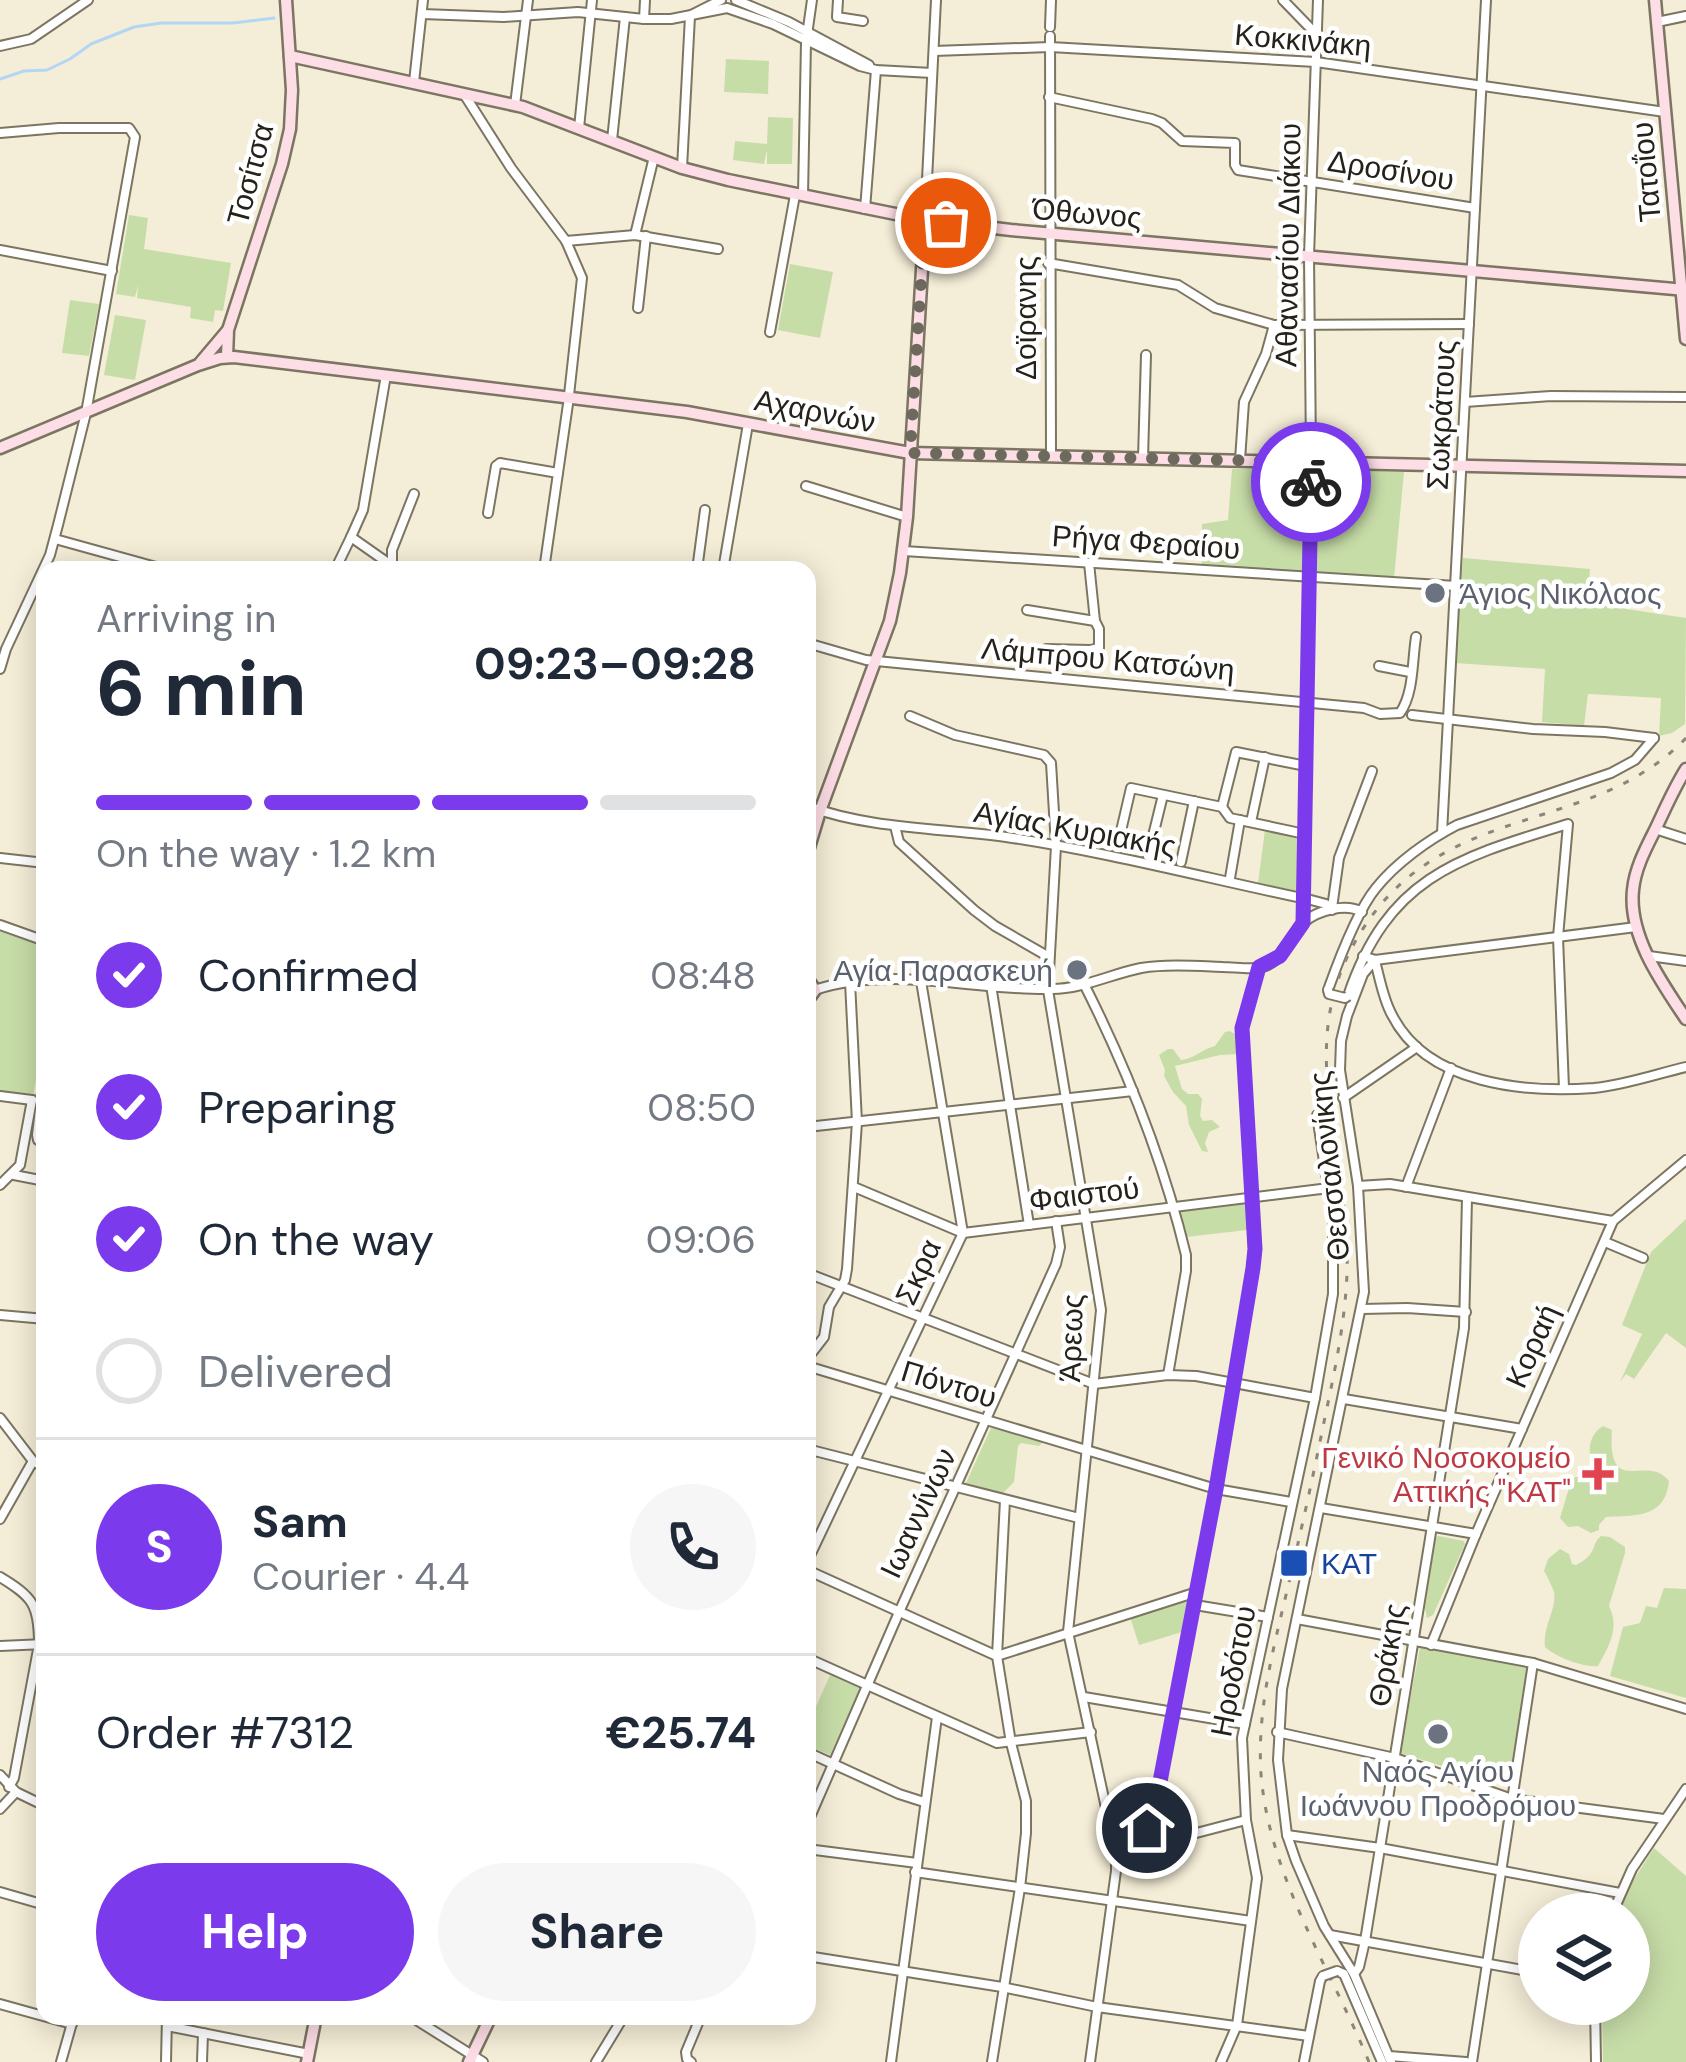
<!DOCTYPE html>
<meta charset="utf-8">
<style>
:root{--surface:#fff;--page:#f6f6f7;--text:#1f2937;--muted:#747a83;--line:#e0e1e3;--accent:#7c3aed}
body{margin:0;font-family:"DM Sans",sans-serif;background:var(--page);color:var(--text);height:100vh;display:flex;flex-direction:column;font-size:45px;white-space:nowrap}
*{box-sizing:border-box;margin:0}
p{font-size:39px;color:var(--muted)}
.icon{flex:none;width:66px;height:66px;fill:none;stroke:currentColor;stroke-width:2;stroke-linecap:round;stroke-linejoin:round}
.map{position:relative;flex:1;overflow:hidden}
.details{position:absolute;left:36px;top:561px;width:780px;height:1464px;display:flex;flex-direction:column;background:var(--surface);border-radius:24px;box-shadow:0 6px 30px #0003}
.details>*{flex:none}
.buttons{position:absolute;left:1518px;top:1893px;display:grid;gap:24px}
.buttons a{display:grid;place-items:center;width:132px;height:132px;border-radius:50%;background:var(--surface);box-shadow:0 6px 30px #0003;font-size:60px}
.pin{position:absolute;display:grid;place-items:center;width:102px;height:102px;color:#fff;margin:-51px;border:6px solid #fff;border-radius:50%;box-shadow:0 3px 12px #0007}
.courier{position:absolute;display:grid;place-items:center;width:120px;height:120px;margin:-60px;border:9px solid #7c3aed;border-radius:50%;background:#fff;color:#222;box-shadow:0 3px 15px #0007}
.head em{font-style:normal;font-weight:700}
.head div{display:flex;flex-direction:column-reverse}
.head{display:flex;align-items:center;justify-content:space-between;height:204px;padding:0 60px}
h1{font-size:78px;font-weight:700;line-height:90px}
.bar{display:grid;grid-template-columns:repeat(4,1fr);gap:18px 12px;align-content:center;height:144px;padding:0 60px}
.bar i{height:15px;border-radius:9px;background:var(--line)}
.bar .on{background:var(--accent)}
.bar p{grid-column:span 4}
.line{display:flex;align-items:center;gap:30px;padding:0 60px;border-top:3px solid var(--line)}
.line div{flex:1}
.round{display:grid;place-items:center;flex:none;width:126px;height:126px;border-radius:63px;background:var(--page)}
ol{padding:0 60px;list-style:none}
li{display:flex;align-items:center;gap:36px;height:132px}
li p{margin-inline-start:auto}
li .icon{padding:12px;border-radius:50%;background:var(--accent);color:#fff;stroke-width:4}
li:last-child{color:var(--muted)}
li i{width:66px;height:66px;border:6px solid var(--line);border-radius:50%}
.action{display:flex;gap:24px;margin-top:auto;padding:24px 60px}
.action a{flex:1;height:138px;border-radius:72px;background:var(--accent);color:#fff;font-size:48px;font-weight:700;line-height:138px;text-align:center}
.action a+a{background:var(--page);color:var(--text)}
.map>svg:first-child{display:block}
</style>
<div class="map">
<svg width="1686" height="2062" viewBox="0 0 1686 2062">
<rect width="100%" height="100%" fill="#f4edd7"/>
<g fill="#c7dda8">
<path d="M 726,59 L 769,61 L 768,94 L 724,92 Z"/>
<path d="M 768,117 L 793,118 L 792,164 L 767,164 L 767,150 L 764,164 L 733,160 L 735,141 L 767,144 Z"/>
<path d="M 129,215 L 148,218 L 144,249 L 231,263 L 223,311 L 215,310 L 213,322 L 190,318 L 191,307 L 137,298 L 138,285 L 135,297 L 116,294 Z"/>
<path d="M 790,264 L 833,272 L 820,338 L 778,330 Z"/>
<path d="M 70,300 L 99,304 L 89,356 L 62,353 Z"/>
<path d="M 115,315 L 146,320 L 135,380 L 104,375 Z"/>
<path d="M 1232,469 L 1261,469 L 1260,507 L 1302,507 L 1303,469 L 1404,472 L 1394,578 L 1202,565 L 1202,524 L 1228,520 Z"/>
<path d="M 1463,558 L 1590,569 L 1587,603 L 1686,618 L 1685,724 L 1672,733 L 1659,736 L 1661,698 L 1588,694 L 1584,726 L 1542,722 L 1545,669 L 1454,663 Z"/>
<path d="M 1265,830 L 1299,837 L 1297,891 L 1258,883 Z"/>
<path d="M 0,929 L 38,942 L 45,947 L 45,1027 L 33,1097 L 0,1091 Z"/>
<path d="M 1230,1031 L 1238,1036 L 1241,1051 L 1238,1054 L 1220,1055 L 1175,1066 L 1182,1089 L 1188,1094 L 1198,1094 L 1202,1099 L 1200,1116 L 1203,1121 L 1212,1120 L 1220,1127 L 1209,1132 L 1205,1143 L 1208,1152 L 1202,1151 L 1189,1125 L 1186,1106 L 1173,1092 L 1164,1076 L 1165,1070 L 1159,1055 L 1168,1049 L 1173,1049 L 1181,1060 C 1194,1059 1202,1049 1215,1046 L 1225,1032 Z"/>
<path d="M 1247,1202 L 1247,1230 L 1186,1237 L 1180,1212 Z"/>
<path d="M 1686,1219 L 1686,1348 L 1666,1333 L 1634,1379 L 1626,1374 L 1620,1382 L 1642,1334 L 1622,1325 L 1651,1252 Z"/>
<path d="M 1603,1426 L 1612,1430 C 1607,1500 1647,1452 1669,1481 C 1665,1519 1635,1515 1606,1517 L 1599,1525 L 1599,1530 L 1591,1533 L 1578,1526 L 1568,1527 L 1560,1518 L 1572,1478 L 1585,1475 L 1592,1463 C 1587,1449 1590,1434 1603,1426 Z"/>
<path d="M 991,1428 L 1040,1439 L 1042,1443 L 1039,1446 L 1021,1443 L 1018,1446 L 1014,1482 L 1002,1494 L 966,1483 Z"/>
<path d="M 1438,1536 L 1464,1541 L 1465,1544 L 1433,1615 L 1427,1618 L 1425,1608 L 1435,1539 Z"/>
<path d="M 1601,1536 L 1610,1537 L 1625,1547 L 1625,1553 L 1609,1606 C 1620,1628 1609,1646 1598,1666 C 1584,1668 1556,1657 1545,1647 C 1543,1625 1557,1609 1554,1592 C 1553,1588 1546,1574 1544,1571 L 1548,1559 L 1560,1549 L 1569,1554 L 1572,1564 L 1576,1565 C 1599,1553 1590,1545 1601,1536 Z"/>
<path d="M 1664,1588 L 1686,1589 L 1686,1698 L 1610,1676 L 1623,1627 L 1640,1623 L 1646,1606 L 1657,1608 Z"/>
<path d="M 1190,1599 L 1182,1632 L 1139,1645 L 1130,1617 Z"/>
<path d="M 1420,1647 L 1529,1666 L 1510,1787 L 1400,1753 Z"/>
<path d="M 830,1675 L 860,1688 L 830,1755 L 807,1745 L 807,1727 Z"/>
<path d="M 1654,1848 L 1686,1876 L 1686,2062 L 1603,2062 L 1602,2004 L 1629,2004 L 1629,1914 L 1618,1914 L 1629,1887 Z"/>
</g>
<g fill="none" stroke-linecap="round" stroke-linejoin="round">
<path stroke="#b4d6f5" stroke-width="3" d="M 0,79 L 24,71 L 47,70 L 70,59 L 91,44 L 134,27 L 161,23 L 233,23 L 274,18"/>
<g stroke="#7b7562" stroke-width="12">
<g id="street">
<path d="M 736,0 L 789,22 L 869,65"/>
<path d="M 838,0 L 837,17 L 863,21"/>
<path d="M 1283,0 L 1316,34"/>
<path d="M 422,14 L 504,17 L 578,12 L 644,19 L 671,19 L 727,8 L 773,24 L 860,66 L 876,70 L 932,73"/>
<path d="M 691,15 L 721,0"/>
<path d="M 644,19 L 645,0"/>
<path d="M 1657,22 L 1686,16"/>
<path d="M 1050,27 L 1051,0"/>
<path d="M 1050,36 L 1051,456"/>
<path d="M 0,46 L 31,39 L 88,0"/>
<path d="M 934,51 L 1050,47 L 1316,62 L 1665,112"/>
<path d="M 414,82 L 423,0"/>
<path d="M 464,94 L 511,168 L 566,241 L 582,278 L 568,404 L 544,570"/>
<path d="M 1049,97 L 1152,119 L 1162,123 L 1182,141 L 1235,143 L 1235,165 L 1238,170 L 1475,208"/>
<path d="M 515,105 L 528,0"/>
<path d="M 579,128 L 592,0"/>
<path d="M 0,133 L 59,128 L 129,128 L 135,137 L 86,413 L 58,525 L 50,555 L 6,649 L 0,669"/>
<path d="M 612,140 L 625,17"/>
<path d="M 682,168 L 690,16"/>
<path d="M 803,195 L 806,42 L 812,0"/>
<path d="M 865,209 L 876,70"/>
<path d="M 925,220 L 936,0"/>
<path d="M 635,235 L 654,157"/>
<path d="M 566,241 L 635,235 L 718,249"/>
<path d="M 0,250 L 112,271"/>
<path d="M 1048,263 L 1178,285 L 1215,308 L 1274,325 L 1469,324"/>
<path d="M 638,308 L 646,236"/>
<path d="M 770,332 L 795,195"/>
<path d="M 1465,402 L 1551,396 L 1686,397"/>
<path d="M 1143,458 L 1146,355"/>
<path d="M 1240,460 L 1244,402 L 1266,354 L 1274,325"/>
<path d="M 806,486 L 907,517"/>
<path d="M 488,513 L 496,466 L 500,463 L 558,473"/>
<path d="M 351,537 L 363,510 L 386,375"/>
<path d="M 55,539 L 167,570"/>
<path d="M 904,551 L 1456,586"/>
<path d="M 392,565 L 392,550 L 414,494"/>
<path d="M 335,570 L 351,537 L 398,570"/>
<path d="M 697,570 L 705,510"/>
<path d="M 723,570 L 748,424"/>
<path d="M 1027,610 L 1095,621"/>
<path d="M 807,643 L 866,660 L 1364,708 L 1380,714 L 1400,713 C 1414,693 1412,662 1416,637"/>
<path d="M 1046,649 L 1090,650 L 1099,648 L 1099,629 L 1095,621 L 1089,563"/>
<path d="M 1379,666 L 1410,672"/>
<path d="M 1412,715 L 1533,729 L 1605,732 L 1654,738"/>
<path d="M 910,716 L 955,735 L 1044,755 L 1051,763 L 1056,846 L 1048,990 L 1101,1310 L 1068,1632 L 1116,1854 L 1116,1871 L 1090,2062"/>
<path d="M 807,806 C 870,829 939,828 1006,837 C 1108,852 1210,879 1311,900 L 1326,904 L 1332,910"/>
<path d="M 1222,807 L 1236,752 L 1306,766"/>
<path d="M 1251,822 L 1265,757"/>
<path d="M 895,826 L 899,842 L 974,910 L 995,926 L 1049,957"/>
<path d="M 1655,829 L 1686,839"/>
<path d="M 1442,833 L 1486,0"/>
<path d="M 1117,848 L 1131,788 L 1222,807 L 1230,818 L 1305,834"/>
<path d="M 1148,856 L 1163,795"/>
<path d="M 0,858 L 45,863"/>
<path d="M 1181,862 L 1194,801"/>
<path d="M 1230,878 L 1240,820"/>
<path d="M 1332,908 L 1339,858 L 1372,771"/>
<path d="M 1303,923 L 1311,454 L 1309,256 L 1318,0"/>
<path d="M 0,925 L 45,941"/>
<path d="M 1363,956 L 1375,960 L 1636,927"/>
<path d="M 1649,956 L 1686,961"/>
<path d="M 1375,960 L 1363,974 L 1347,1016 L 1341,1041 L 1340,1070 L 1358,1186 L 1364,1292 L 1282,1689 L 1278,1760 L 1287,1835 L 1296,1861 L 1324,1926 L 1354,1974 L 1391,2062"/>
<path d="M 1375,961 C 1380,979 1383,999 1392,1015 C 1427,1085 1526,1093 1594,1088 C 1625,1085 1656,1074 1686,1067"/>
<path d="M 1084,984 C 1128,1071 1163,1160 1186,1255 L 1186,1271 L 1168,1375"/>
<path d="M 991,985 L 1029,1225"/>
<path d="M 815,990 C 889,965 976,991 1052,989 C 1082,989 1111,974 1141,968 C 1167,964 1196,966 1223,967 C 1237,967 1255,971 1268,965 C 1286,956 1290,936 1303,923 C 1317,910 1346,903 1362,912"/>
<path d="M 1328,990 C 1338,962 1357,911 1376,888 C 1396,863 1428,840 1457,825 L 1611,773 L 1635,760 L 1654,738"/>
<path d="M 1348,996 C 1388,877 1457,858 1568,824 L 1558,937 L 1564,1088"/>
<path d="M 45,1067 L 37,1135 L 38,1140 L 45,1144"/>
<path d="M 0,1096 L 32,1100"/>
<path d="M 1343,1098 L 1417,1047"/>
<path d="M 807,1127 L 1133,1091"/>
<path d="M 14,1175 L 45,1181"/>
<path d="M 0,1185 L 20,1165 L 32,1100"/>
<path d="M 1358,1186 L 1390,1184 L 1613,1221"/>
<path d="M 854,1187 L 963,1233 L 1329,1188"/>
<path d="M 1406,1187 L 1451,1068"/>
<path d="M 1605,1242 L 1643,1258"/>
<path d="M 807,1273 L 1094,1384 L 1168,1375 L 1196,1376 L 1315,1398"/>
<path d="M 1362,1309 L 1407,1308 L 1466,1312"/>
<path d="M 0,1315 L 45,1319"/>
<path d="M 807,1359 L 824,1337 L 829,1307 L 845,1280 L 847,1269 L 857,1122 L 850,982"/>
<path d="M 807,1366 L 1216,1489 L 1291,1502"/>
<path d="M 1344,1399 L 1522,1429"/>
<path d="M 0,1418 L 33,1461 L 45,1468"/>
<path d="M 807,1449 L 1079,1518"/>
<path d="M 1321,1508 L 1476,1534"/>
<path d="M 0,1519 L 33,1461"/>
<path d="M 807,1562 L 963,1233 L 921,981"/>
<path d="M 807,1570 L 997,1656 L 1197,1592"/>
<path d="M 0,1577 C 33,1597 39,1605 39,1644 L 14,1778 L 9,1787"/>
<path d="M 1195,1605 L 1268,1617"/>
<path d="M 1297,1619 L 1533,1663 L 1686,1709"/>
<path d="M 1431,1645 L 1476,1534 L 1613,1221 L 1686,1160"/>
<path d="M 0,1646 L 45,1644"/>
<path d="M 807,1658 L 997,1743 L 1091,1732"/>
<path d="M 1084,1697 L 1245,1724"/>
<path d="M 1277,1732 L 1395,1758 L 1512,1799 L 1664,1819"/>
<path d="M 807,1752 L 899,1794 L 924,1802"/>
<path d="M 0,1775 L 16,1792 L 45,1806"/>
<path d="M 0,1809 L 16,1792"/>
<path d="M 807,1824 L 900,1610 L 1056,1264 L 1060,1247 L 1056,1221"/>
<path d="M 1287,1835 L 1380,1848 L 1620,1893"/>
<path d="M 1137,1848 L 1154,1813 L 1213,1508 L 1250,1292 L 1254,1249 L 1242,1028 L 1259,967"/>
<path d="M 807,1849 L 917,1863"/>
<path d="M 1116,1854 L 1246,1820"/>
<path d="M 915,1872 L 1251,1921"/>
<path d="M 0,1892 L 45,1905"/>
<path d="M 41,1903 L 45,1882"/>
<path d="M 1612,1914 L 1632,1869 L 1686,1789"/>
<path d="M 1330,1935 L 1539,1973"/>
<path d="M 807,1956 L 1002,1987 L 1097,2007 L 1309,2036"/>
<path d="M 1337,1971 L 1344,1974 L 1382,2062"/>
<path d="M 1354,1974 L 1359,1967 L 1365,1941 L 1464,1328 L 1467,1198"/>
<path d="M 0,2004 L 72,2024"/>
<path d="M 1595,2004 L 1596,2062"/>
<path d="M 410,2016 L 483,2062"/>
<path d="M 167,2026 L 309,2054"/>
<path d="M 1389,2056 L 1466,2062"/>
<path d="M 61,2062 L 74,2016"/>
<path d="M 166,2062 L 167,2016"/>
<path d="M 202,2062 L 203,2033"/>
<path d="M 596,2062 L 624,2016"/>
<path d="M 691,2062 L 687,2059 L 686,2052 L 701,2016"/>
<path d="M 891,2062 L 937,1717"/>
<path d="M 992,2062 L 1020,1888 L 1026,1833 L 1026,1801 L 1011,1743 L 997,1656 L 1005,1500"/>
<path d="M 1221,2062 L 1237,2025 L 1257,1878 L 1246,1820 L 1242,1738 L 1315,1398 L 1333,1294 L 1333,1221 L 1317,1115"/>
<path d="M 1304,2062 L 1320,1981 L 1323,1976"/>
<path d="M 1472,2062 L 1533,1663"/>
</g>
</g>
<g stroke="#7b7562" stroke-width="15">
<g id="secondary">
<path d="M 1655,0 L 1686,339"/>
<path d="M 290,56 L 523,107 L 682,168 L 728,180 L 925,220 L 1011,230 L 1686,290"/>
<path d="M 227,357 L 228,330 L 282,164 L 290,129 L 292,90 L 286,0"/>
<path d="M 200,363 L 227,331"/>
<path d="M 0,448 L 198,365 L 220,358 L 234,357 L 687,412 L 910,453 L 1686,471"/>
<path d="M 1686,769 C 1674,788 1665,809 1656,828 C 1646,848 1635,868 1633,890 C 1628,936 1662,983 1686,1019"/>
<path d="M 807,854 L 820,811 L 890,621 L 900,573 L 907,517 L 925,220"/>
<path d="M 807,978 L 815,990 L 807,1001"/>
<path d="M 307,2062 L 316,2016"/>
<path d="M 469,2062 L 491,2016"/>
</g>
</g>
<use href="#street" stroke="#fff" stroke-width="8"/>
<use href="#secondary" stroke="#fddde6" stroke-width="10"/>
<path stroke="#8b8677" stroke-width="3" stroke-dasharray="6 12" stroke-linecap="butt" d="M 1369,2062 C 1331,1969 1269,1877 1261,1774 C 1257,1712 1272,1654 1286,1595 C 1300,1536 1313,1477 1325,1417 C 1335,1370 1345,1322 1347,1274 C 1351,1141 1283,1034 1374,913 C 1459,802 1596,832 1686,738"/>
<g stroke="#7b7562" stroke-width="12" stroke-linecap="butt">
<g id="street-bridge">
<path d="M 1328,990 L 1329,994 L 1345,998 L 1348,996"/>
<path d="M 1323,1976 L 1337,1971"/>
</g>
</g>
<use href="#street-bridge" stroke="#fff" stroke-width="8"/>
</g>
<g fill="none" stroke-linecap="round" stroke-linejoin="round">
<path stroke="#6d695c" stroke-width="12" stroke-dasharray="0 21.6" d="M 946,223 L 925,220 L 910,453 L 1311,462 L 1311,482"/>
<path stroke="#7c3aed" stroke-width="15" d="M 1147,1828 L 1154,1813 L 1216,1489 L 1253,1268 L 1255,1249 L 1242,1028 L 1259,967 L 1280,956 L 1303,923 L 1311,482"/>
</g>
<g fill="#6b7280" stroke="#fff" stroke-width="4.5">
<circle cx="1435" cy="593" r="12"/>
<circle cx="1077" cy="970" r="12"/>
<circle cx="1438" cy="1734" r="12"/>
</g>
<path fill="#e0444e" stroke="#fff" stroke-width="4.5" d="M1592 1456h12v12h12v12h-12v12h-12v-12h-12v-12h12z"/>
<rect fill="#1a4fb4" stroke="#fff" stroke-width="4.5" x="1279" y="1548" width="30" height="30" rx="6"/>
<g text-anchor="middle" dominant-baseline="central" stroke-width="9" stroke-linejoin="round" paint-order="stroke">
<g font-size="30" fill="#25221a" stroke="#fff">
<text transform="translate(1303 40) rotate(5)">Κοκκινάκη</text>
<text transform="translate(1391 170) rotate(9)">Δροσίνου</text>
<text transform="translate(1646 172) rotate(-95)">Τατοΐου</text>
<text transform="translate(250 174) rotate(-75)">Τοσίτσα</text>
<text transform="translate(1087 213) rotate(5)">Όθωνος</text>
<text transform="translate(1288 245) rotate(-89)">Αθανασίου Διάκου</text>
<text transform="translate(1025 318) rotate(-90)">Δοϊρανης</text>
<text transform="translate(815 411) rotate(11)">Αχαρνών</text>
<text transform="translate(1441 415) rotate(-87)">Σωκράτους</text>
<text transform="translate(1146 542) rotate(4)">Ρήγα Φεραίου</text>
<text transform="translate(1108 659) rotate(5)">Λάμπρου Κατσώνη</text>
<text transform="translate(1075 829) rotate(10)">Αγίας Κυριακής</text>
<text transform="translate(1329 1166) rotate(-96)">Θεσσαλονίκης</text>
<text transform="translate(1084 1194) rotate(-7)">Φαιστού</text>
<text transform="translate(918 1272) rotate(-65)">Σκρα</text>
<text transform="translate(1071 1338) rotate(-88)">Άρεως</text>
<text transform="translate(1532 1346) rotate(-66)">Κοραή</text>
<text transform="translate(949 1384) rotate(17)">Πόντου</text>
<text transform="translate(918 1513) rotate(-65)">Ιωαννίνων</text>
<text transform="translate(1387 1655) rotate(-81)">Θράκης</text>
<text transform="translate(1233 1671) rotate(-79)">Ηροδότου</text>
</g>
<g font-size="30" fill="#5b616d" stroke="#fff" text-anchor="start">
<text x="1459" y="593">Άγιος Νικόλαος</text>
<text x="1053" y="970" text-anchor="end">Αγία Παρασκευή</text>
<text x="1438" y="1771" text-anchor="middle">Ναός Αγίου<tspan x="1438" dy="34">Ιωάννου Προδρόμου</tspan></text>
</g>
<g font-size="30" fill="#be3a42" stroke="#fff" text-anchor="end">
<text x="1571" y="1457">Γενικό Νοσοκομείο<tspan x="1571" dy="34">Αττικής "ΚΑΤ"</tspan></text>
</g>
<g font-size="30" fill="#164399" stroke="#fff" text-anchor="start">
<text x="1321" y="1563">ΚΑΤ</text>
</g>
</g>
</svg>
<div class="buttons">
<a><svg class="icon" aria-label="layers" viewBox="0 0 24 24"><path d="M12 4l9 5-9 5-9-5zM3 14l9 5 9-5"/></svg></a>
</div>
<div class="pin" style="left:946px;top:223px;background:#ea580c"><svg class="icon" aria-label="bag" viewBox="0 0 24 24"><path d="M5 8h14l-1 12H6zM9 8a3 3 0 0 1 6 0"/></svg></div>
<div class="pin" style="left:1147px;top:1828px;background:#1f2937"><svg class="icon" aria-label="home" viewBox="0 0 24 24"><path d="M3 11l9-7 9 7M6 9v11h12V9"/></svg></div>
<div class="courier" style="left:1311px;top:482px"><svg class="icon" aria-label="bike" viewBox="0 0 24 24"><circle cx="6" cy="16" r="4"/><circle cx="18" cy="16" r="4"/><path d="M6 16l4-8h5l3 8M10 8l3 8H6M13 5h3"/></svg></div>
<section class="details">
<div class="head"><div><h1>6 min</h1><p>Arriving in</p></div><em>09:23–09:28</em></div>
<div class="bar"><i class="on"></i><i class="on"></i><i class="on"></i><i></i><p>On the way · 1.2 km</p></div>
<ol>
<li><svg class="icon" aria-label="check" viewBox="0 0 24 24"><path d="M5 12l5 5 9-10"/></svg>Confirmed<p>08:48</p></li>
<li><svg class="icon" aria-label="check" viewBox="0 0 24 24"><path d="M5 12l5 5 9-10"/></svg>Preparing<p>08:50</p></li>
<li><svg class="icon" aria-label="check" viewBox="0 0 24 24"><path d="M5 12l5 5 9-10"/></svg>On the way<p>09:06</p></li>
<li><i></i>Delivered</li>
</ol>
<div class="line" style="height:216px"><b class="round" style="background:var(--accent);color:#fff">S</b><div><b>Sam</b><p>Courier · 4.4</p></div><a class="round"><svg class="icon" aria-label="phone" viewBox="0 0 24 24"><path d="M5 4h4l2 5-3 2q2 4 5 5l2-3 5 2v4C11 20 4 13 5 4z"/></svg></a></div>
<div class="line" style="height:156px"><div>Order #7312</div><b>€25.74</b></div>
<div class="action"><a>Help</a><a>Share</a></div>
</section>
</div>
